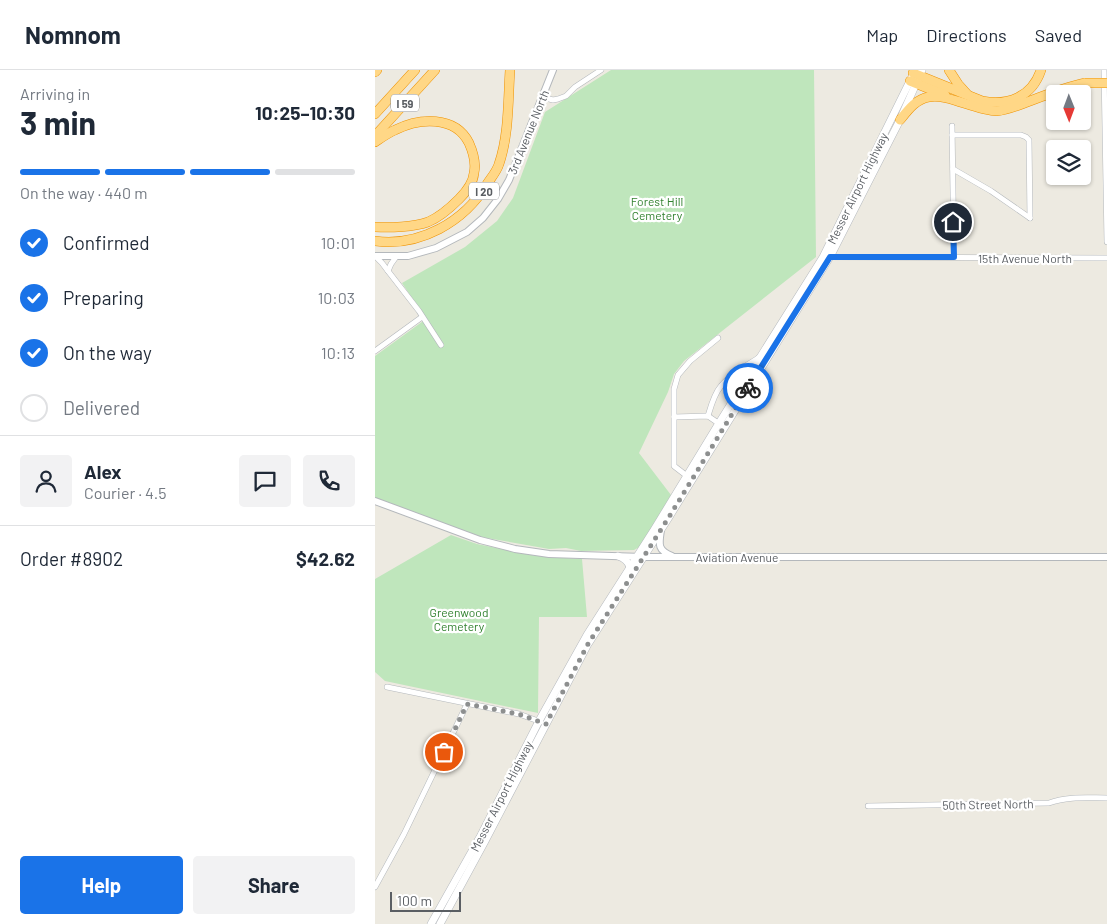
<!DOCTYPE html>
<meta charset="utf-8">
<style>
:root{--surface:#fff;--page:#f2f2f3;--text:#1f2937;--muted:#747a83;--line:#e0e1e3;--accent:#1a73e8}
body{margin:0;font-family:Barlow,sans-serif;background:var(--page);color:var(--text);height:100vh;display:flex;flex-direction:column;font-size:19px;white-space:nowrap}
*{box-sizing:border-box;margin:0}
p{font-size:16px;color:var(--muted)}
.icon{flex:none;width:28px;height:28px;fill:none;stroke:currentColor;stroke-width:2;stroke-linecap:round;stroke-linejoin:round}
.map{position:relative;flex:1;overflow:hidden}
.drawer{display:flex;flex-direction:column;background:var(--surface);width:375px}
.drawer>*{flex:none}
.needle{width:32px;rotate:179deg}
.tools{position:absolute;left:671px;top:15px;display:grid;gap:10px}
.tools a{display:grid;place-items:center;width:45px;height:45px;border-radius:5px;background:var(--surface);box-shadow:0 1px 4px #0004;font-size:25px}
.scale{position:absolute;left:15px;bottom:12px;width:71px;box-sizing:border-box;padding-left:5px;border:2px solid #5a5e63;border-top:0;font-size:14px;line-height:18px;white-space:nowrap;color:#5a5e63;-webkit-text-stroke:4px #fff;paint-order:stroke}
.pin{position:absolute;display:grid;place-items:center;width:42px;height:42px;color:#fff;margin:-21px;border:2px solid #fff;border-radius:50%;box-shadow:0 1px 5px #0007}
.courier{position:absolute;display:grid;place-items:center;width:50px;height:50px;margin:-25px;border:4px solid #1a73e8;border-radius:50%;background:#fff;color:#222;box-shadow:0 1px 6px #0007}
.head em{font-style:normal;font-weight:700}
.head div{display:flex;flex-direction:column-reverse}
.head{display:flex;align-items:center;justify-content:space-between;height:85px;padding:0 20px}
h1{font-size:32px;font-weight:700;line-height:38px}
.bar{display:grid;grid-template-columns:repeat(4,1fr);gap:8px 5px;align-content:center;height:60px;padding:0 20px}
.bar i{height:6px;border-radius:4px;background:var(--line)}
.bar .on{background:var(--accent)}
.bar p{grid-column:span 4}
.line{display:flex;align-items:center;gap:12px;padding:0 20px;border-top:1px solid var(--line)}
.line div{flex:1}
.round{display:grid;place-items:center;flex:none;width:52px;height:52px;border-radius:5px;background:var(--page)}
ol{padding:0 20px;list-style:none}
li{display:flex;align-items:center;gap:15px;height:55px}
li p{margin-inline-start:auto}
li .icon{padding:5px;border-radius:50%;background:var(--accent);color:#fff;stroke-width:4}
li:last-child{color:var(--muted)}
li i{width:28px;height:28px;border:2px solid var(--line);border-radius:50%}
.primary-button{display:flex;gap:10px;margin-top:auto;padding:10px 20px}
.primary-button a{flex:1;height:58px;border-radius:5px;background:var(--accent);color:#fff;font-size:20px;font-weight:700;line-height:58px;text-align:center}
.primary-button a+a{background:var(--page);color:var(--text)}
header{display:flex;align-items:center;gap:30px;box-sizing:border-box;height:70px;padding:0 25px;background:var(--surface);border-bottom:1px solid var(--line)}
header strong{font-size:24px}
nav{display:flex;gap:28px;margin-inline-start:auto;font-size:18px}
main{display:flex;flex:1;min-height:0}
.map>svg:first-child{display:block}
</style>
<header>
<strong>Nomnom</strong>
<nav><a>Map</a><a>Directions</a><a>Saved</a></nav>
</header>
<main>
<section class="drawer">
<div class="head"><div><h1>3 min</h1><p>Arriving in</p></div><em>10:25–10:30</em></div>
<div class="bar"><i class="on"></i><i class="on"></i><i class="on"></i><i></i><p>On the way · 440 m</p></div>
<ol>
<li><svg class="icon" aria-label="check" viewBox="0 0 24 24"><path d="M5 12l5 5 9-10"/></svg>Confirmed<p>10:01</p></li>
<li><svg class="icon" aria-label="check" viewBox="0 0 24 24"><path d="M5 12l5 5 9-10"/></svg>Preparing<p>10:03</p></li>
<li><svg class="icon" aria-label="check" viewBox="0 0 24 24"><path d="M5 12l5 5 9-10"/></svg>On the way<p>10:13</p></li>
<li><i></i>Delivered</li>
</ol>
<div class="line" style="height:90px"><a class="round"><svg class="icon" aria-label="person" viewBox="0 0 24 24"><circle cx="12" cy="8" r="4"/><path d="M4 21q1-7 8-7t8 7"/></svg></a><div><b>Alex</b><p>Courier · 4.5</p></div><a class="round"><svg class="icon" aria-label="chat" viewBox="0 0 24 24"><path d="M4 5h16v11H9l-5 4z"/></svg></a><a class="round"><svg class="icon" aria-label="phone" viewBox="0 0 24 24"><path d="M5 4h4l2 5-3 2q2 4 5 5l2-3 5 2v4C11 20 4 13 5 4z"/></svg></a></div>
<div class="line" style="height:65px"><div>Order #8902</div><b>$42.62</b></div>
<div class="primary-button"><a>Help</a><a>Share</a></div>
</section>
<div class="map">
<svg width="732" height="854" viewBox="0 0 732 854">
<rect width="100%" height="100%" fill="#edeae1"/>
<g fill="#bfe6bc">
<path d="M 236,0 L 439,0 L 441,187 L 309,291 L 299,304 L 293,322 L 264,383 L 296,425 L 266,476 L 259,480 L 206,481 L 191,478 L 174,479 L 106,467 L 0,429 L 0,286 L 51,249 L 27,213 L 90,177 L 122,151 L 138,128 L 170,42 Z"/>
<path d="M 76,465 L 102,474 L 156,485 L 172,487 L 207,489 L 212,547 L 164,547 L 163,643 L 10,611 L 0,602 L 0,509 Z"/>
</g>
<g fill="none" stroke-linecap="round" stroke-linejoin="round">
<g stroke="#b4b8bc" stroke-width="6">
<g id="minor">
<path d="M 729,0 L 732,172"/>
<path d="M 167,27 L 178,30 L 183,29 L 191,26 L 200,17 L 226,0"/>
<path d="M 577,56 L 579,187"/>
<path d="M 577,65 L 646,65 L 651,67 L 654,70 L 655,148"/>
<path d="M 578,99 L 616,121 L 655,148"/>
<path d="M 0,186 L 7,193 L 13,201"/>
<path d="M 21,187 L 16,194 L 13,201 L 44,241 L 66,275"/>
<path d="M 453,187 L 732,188"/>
<path d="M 0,281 L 47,247"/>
<path d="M 333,346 C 336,336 339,324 346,316 C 356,304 372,295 385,287"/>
<path d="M 299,347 L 333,346 L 346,355"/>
<path d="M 312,406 L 299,396 L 299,319 L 303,305 L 315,291 L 343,268"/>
<path d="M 12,617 L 144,644 L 166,652"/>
<path d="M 493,736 L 674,733 C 692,726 713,728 732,728"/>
<path d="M 0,817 L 29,764 L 92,634"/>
</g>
</g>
<g stroke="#b4b8bc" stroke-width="8">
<g id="tertiary">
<path d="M 0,186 L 33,186 L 61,178 L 92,162 L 108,148 L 123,129 L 134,110 L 178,0"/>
<path d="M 0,431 L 105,470 L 140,479 L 174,484 L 268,487 L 732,487"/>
<path d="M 286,460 C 284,474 282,480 297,486"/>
</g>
</g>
<g stroke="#b5b9be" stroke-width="8">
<g id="secondary">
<path d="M 243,486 C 249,488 253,491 255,497"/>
<path d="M 56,854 L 105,767 L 164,651 L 212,565 L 279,460 L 344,353 L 448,187 L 537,7"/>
<path d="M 65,854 L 110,771 L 213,574 L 294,447 L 455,187 L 525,50 L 547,0"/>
</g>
</g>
<g stroke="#ee9200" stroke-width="10">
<g id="motorway">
<path d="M 574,0 L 583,14 L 592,24"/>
<path d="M 0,2 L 2,0"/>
<path d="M 538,3 L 607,31 C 633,36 657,27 666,0"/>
<path d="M 535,11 L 570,25"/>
<path d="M 0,44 L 40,0"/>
<path d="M 525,50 C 533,40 541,29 554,27 C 572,23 601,41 622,41 C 633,40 644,35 655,31 C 673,24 691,17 710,13"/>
<path d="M 0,66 L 60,0"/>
<path d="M 0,72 C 6,68 13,63 20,60 C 44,48 80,45 94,73 C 98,82 101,94 99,103 C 98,114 91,122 84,129 C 75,138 65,147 53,152 C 39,157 15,158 0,157"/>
<path d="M 0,171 C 45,177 89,152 112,114 C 116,108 122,101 124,94 C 134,65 133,31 135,0"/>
</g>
</g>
<use href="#minor" stroke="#fff" stroke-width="5"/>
<use href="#tertiary" stroke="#fff" stroke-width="6"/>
<use href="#secondary" stroke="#fff" stroke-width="7"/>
<use href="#motorway" stroke="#ffd786" stroke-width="9"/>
<g stroke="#ee9200" stroke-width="10" stroke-linecap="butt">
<path id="motorway-bridge" d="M 710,13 L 732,13"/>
</g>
<use href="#motorway-bridge" stroke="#ffd786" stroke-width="9"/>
</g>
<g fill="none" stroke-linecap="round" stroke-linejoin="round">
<path stroke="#8d8f8f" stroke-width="5" stroke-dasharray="0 9" d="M 69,682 L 92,634 L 144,644 L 171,654 L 213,574 L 294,447 L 373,318"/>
<path stroke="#1a73e8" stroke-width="6" d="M 373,318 L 455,187 L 579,187 L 578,152"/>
</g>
<g text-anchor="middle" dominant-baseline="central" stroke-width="4.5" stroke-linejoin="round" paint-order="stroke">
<g fill="#fff" stroke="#8c8e92" stroke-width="1">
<rect x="16" y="24.5" width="28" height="17" rx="4"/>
<rect x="94" y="112.5" width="30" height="17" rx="4"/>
</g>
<g font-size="11" font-weight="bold" fill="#5a5e63">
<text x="30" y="33">I 59</text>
<text x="109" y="121">I 20</text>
</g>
<g font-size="12" fill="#5a5e63" stroke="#fff">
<text transform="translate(153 62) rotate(-68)">3rd Avenue North</text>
<text transform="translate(482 118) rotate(-64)">Messer Airport Highway</text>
<text x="650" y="188">15th Avenue North</text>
<text x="362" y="487">Aviation Avenue</text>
<text transform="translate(126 726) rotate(-63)">Messer Airport Highway</text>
<text transform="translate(613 734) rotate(-1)">50th Street North</text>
</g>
<g font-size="12" fill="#338231" stroke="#fff">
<text x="282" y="131">Forest Hill<tspan x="282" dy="14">Cemetery</tspan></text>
<text x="84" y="542">Greenwood<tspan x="84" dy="14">Cemetery</tspan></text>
</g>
</g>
</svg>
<div class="tools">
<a><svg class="needle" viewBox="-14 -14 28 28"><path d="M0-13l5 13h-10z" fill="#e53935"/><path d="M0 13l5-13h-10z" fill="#747a83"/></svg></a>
<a><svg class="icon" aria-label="layers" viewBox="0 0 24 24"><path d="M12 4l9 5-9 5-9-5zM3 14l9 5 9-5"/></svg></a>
</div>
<div class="scale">100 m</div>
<div class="pin" style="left:69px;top:682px;background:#ea580c"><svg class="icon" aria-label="bag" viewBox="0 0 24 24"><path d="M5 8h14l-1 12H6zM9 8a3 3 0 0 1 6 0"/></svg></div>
<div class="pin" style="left:578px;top:152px;background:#1f2937"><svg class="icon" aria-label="home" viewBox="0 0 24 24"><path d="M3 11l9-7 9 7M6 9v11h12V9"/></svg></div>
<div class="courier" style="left:373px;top:318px"><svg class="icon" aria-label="bike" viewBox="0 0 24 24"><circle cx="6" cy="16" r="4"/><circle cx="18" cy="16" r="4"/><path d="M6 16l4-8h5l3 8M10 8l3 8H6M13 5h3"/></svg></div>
</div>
</main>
